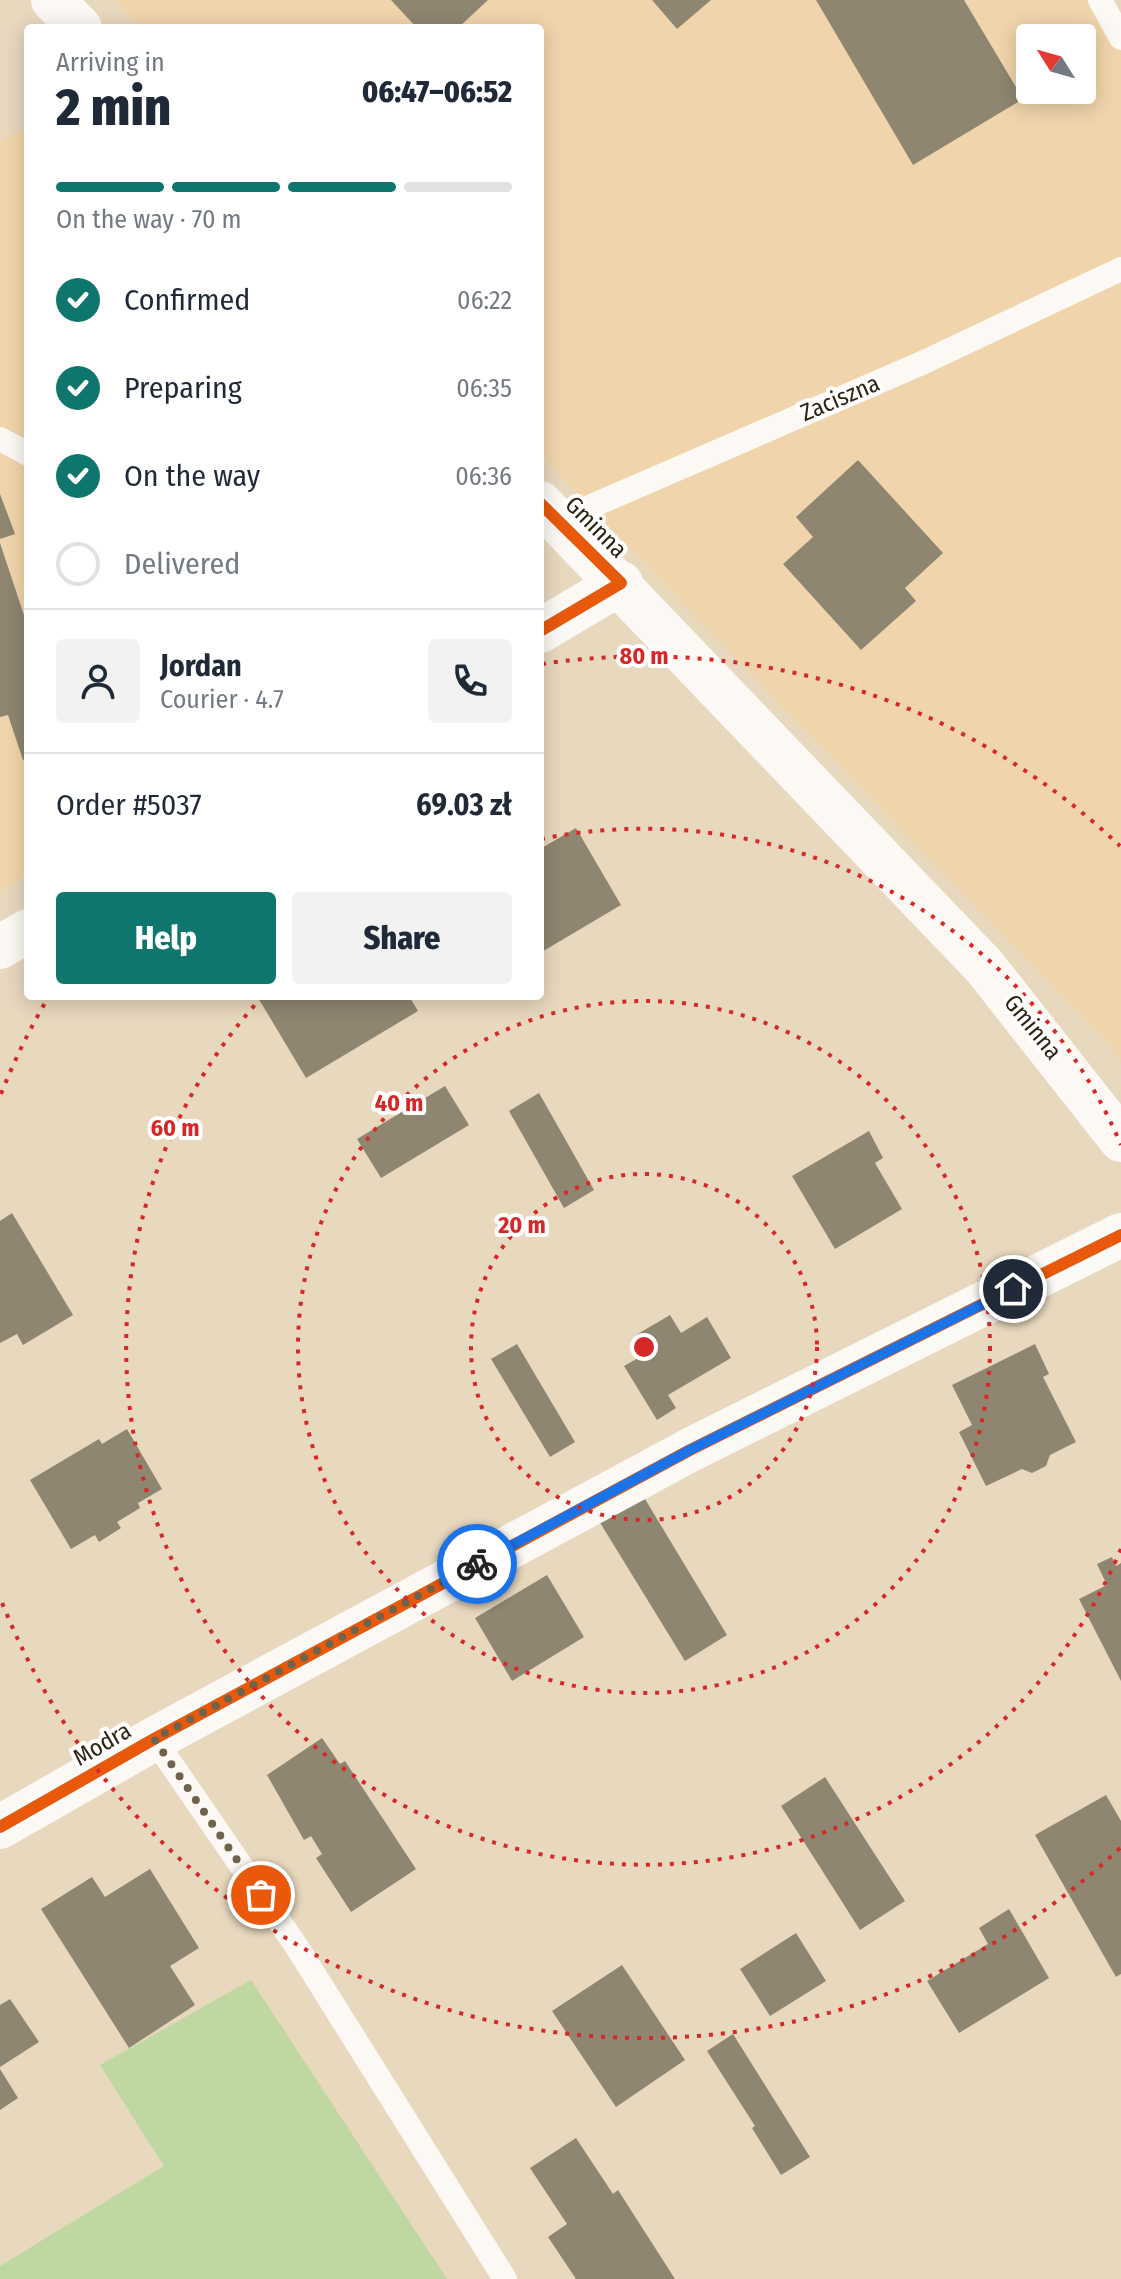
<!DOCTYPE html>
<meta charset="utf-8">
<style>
:root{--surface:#fff;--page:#f2f2f3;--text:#1f2937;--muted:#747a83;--line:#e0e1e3;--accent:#0f766e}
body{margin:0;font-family:"Fira Sans Condensed",sans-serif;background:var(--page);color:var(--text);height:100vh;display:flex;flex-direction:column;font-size:30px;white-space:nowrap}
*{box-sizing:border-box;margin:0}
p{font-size:26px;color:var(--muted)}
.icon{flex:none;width:44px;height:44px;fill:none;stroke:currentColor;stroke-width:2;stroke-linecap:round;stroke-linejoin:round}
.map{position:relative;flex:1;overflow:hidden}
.side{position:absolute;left:24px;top:24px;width:520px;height:976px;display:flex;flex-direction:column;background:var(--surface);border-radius:8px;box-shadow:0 4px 20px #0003}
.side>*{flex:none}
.needle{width:52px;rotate:307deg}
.buttons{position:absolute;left:1016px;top:24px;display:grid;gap:16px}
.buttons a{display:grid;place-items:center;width:80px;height:80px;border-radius:8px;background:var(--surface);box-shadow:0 4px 20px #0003;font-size:40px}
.pin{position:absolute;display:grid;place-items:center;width:68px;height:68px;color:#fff;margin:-34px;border:4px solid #fff;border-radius:50%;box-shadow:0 2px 8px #0007}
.courier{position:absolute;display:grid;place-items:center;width:80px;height:80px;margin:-40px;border:6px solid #1a73e8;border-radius:50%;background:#fff;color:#222;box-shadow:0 2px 10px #0007}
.overview em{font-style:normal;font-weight:800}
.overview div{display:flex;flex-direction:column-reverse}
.overview{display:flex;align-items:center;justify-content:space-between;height:136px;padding:0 32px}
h1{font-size:52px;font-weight:800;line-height:60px}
.bar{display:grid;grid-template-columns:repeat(4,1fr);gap:12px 8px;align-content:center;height:96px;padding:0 32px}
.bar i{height:10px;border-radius:6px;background:var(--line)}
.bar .current{background:var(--accent)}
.bar p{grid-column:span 4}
.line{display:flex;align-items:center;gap:20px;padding:0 32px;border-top:2px solid var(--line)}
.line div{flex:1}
.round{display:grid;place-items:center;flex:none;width:84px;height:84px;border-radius:8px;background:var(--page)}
ol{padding:0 32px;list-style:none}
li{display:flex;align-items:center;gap:24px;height:88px}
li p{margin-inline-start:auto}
li .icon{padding:8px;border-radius:50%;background:var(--accent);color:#fff;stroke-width:4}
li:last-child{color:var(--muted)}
li i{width:44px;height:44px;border:4px solid var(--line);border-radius:50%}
.button{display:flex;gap:16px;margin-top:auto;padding:16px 32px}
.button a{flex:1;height:92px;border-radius:8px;background:var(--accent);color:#fff;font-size:32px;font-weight:800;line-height:92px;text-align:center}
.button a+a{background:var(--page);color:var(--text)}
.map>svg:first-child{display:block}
</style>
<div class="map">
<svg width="1121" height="2279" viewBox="0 0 1121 2279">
<rect width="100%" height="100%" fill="#e8d8be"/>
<g fill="#f0d5ac" fill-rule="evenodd">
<path d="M 115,0 L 1115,0 L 1121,12 L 1121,1063 L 1112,1048 L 540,455 L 540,28 L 141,28 ZM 1030,38 L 1082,38 L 1082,90 L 1030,90 Z"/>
<path d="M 28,127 L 28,875 L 0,892 L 0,140 Z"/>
</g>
<path fill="#bfd7a0" d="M 251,1980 L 447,2279 L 0,2279 L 0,2266 L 164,2166 L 100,2065 Z"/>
<g fill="#8f8671">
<path d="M 391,0 L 488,0 L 458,28 L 417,28 Z"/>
<path d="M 652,0 L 711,0 L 677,29 Z"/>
<path d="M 816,0 L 964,0 L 1023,99 L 913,165 Z"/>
<path d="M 858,460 L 943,553 L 905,588 L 916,601 L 861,650 L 783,564 L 813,537 L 796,517 Z"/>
<path d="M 0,494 L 15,534 L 0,539 Z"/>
<path d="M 0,543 L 28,627 L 28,759 L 23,760 L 8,715 L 0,717 Z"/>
<path d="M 576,828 L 621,905 L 540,953 L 540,849 Z"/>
<path d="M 257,996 L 409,996 L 418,1011 L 306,1078 Z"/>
<path d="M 445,1086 L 469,1125 L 381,1178 L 357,1139 Z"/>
<path d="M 539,1093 L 594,1190 L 564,1208 L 509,1111 Z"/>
<path d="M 869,1131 L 883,1158 L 875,1163 L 902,1209 L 835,1249 L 792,1176 Z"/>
<path d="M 12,1213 L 73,1315 L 23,1345 L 17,1334 L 0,1343 L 0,1221 Z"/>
<path d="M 670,1315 L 681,1333 L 707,1317 L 731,1358 L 668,1395 L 676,1408 L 657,1420 L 624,1366 L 647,1353 L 636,1335 Z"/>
<path d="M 517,1344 L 575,1442 L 550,1457 L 491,1359 Z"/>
<path d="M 1035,1344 L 1049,1374 L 1043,1377 L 1076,1442 L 1050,1455 L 1046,1466 L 1032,1473 L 1022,1469 L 986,1486 L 959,1432 L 972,1425 L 952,1385 Z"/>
<path d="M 127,1429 L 162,1489 L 138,1503 L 140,1508 L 117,1522 L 121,1528 L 99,1542 L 95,1535 L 71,1549 L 30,1480 L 99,1439 L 102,1444 Z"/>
<path d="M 642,1494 L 727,1635 L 685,1661 L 599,1521 Z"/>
<path d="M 1112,1557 L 1116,1566 L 1121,1563 L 1121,1681 L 1079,1599 L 1107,1585 L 1097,1564 Z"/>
<path d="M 547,1575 L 584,1637 L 512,1681 L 475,1618 Z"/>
<path d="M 322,1738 L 340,1764 L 345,1761 L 416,1869 L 351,1912 L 316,1858 L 322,1854 L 311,1836 L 304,1840 L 267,1775 Z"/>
<path d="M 825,1777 L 905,1901 L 860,1930 L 781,1806 Z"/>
<path d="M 1106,1795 L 1121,1821 L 1121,1974 L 1116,1977 L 1035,1835 Z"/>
<path d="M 150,1869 L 199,1948 L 170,1966 L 195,2005 L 129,2048 L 41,1909 L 92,1877 L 105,1897 Z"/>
<path d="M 1009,1909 L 1049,1978 L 959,2033 L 927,1981 L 988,1944 L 979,1928 Z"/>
<path d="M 796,1933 L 826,1981 L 770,2016 L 740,1969 Z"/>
<path d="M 622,1965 L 685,2060 L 616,2107 L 552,2011 Z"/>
<path d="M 10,1999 L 39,2042 L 0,2067 L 0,2005 Z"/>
<path d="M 733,2034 L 810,2157 L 781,2175 L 752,2128 L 755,2126 L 707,2051 Z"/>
<path d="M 0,2069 L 18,2098 L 0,2110 Z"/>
<path d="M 576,2138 L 613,2194 L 618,2190 L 675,2279 L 576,2279 L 548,2237 L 567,2224 L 530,2168 Z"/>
</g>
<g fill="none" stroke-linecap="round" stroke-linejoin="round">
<g stroke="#fcf9f5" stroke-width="24">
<path d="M 1100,0 L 1121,38"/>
<path d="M 0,439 L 28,454"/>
<path d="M 557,521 L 922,363 L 1121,269"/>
<path d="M 154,1739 L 297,1947 L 505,2279"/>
</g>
<path stroke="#fcf9f5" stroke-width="44" d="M 0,1827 L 154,1739 L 690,1450 L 1121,1235"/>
<g stroke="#fcf9f5" stroke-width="44">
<path d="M 53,0 L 80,28"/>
<path d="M 540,503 L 984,966 L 1121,1140"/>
<path d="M 540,631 L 621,583"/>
<path d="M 0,947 L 28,931"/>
</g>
<g stroke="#fff" stroke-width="17">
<g id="cycleway">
<path d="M 540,503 L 621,583 L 540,631"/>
<path d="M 0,1827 L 154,1739 L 690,1450 L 1121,1235"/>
</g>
</g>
<use href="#cycleway" stroke="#e8590c" stroke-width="12"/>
</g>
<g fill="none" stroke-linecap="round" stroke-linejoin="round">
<path stroke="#70634e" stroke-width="8" stroke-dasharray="0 14.4" d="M 261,1895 L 154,1739 L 477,1564"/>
<path stroke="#1a73e8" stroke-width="10" d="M 477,1564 L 690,1450 L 1013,1289"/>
</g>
<g fill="none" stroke="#d62828" stroke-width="4" stroke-dasharray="4 8">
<circle cx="644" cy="1347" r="173"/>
<circle cx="644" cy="1347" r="346"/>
<path d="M1121 1549A518 518 0 1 1 262 997M541 839A518 518 0 0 1 1121 1145"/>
<path d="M1120 1848A691 691 0 0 1 1 1600M1 1094A691 691 0 0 1 49 996M542 664A691 691 0 0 1 1120 846"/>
</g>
<g text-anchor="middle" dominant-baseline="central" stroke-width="8" stroke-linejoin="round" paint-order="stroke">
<g font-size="24" fill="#2f2412" stroke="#fff">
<text transform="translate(840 398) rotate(-23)">Zaciszna</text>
<text transform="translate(596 527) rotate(45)">Gminna</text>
<text transform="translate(1033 1027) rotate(51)">Gminna</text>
<text transform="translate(102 1744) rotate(-30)">Modra</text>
</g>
</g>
<circle cx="644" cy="1347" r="12" fill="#d62828" stroke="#fff" stroke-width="4"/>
<g font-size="24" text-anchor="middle" font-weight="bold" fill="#d62828" stroke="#fff" stroke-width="8" stroke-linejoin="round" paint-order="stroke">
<text x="644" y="664">80 m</text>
<text x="399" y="1111">40 m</text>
<text x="175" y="1136">60 m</text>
<text x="522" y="1233">20 m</text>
</g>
</svg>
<div class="buttons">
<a><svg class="needle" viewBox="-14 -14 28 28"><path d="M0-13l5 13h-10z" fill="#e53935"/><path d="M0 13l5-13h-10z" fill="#747a83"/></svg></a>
</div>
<div class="pin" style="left:261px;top:1895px;background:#ea580c"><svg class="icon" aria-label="bag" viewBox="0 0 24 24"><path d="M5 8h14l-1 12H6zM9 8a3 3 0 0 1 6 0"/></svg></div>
<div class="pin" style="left:1013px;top:1289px;background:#1f2937"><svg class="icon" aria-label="home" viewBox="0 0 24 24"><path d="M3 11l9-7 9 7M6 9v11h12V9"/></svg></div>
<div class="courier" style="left:477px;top:1564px"><svg class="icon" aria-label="bike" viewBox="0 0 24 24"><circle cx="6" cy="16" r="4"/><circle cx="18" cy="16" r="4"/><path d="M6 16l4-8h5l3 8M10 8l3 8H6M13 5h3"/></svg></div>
<section class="side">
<div class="overview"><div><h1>2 min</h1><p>Arriving in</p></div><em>06:47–06:52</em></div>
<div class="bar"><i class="current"></i><i class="current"></i><i class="current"></i><i></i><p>On the way · 70 m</p></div>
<ol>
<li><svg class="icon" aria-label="check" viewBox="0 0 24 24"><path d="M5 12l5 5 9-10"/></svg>Confirmed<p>06:22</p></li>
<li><svg class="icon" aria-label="check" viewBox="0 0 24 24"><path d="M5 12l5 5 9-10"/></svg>Preparing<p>06:35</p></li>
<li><svg class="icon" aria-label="check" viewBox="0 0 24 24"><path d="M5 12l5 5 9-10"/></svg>On the way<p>06:36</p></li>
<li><i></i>Delivered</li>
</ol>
<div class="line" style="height:144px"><a class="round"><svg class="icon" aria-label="person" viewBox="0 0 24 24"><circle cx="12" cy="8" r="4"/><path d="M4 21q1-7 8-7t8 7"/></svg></a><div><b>Jordan</b><p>Courier · 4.7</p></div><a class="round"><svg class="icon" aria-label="phone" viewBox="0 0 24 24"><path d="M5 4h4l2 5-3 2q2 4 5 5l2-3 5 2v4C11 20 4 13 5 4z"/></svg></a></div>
<div class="line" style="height:104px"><div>Order #5037</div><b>69.03 zł</b></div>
<div class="button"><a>Help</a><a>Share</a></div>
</section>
</div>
